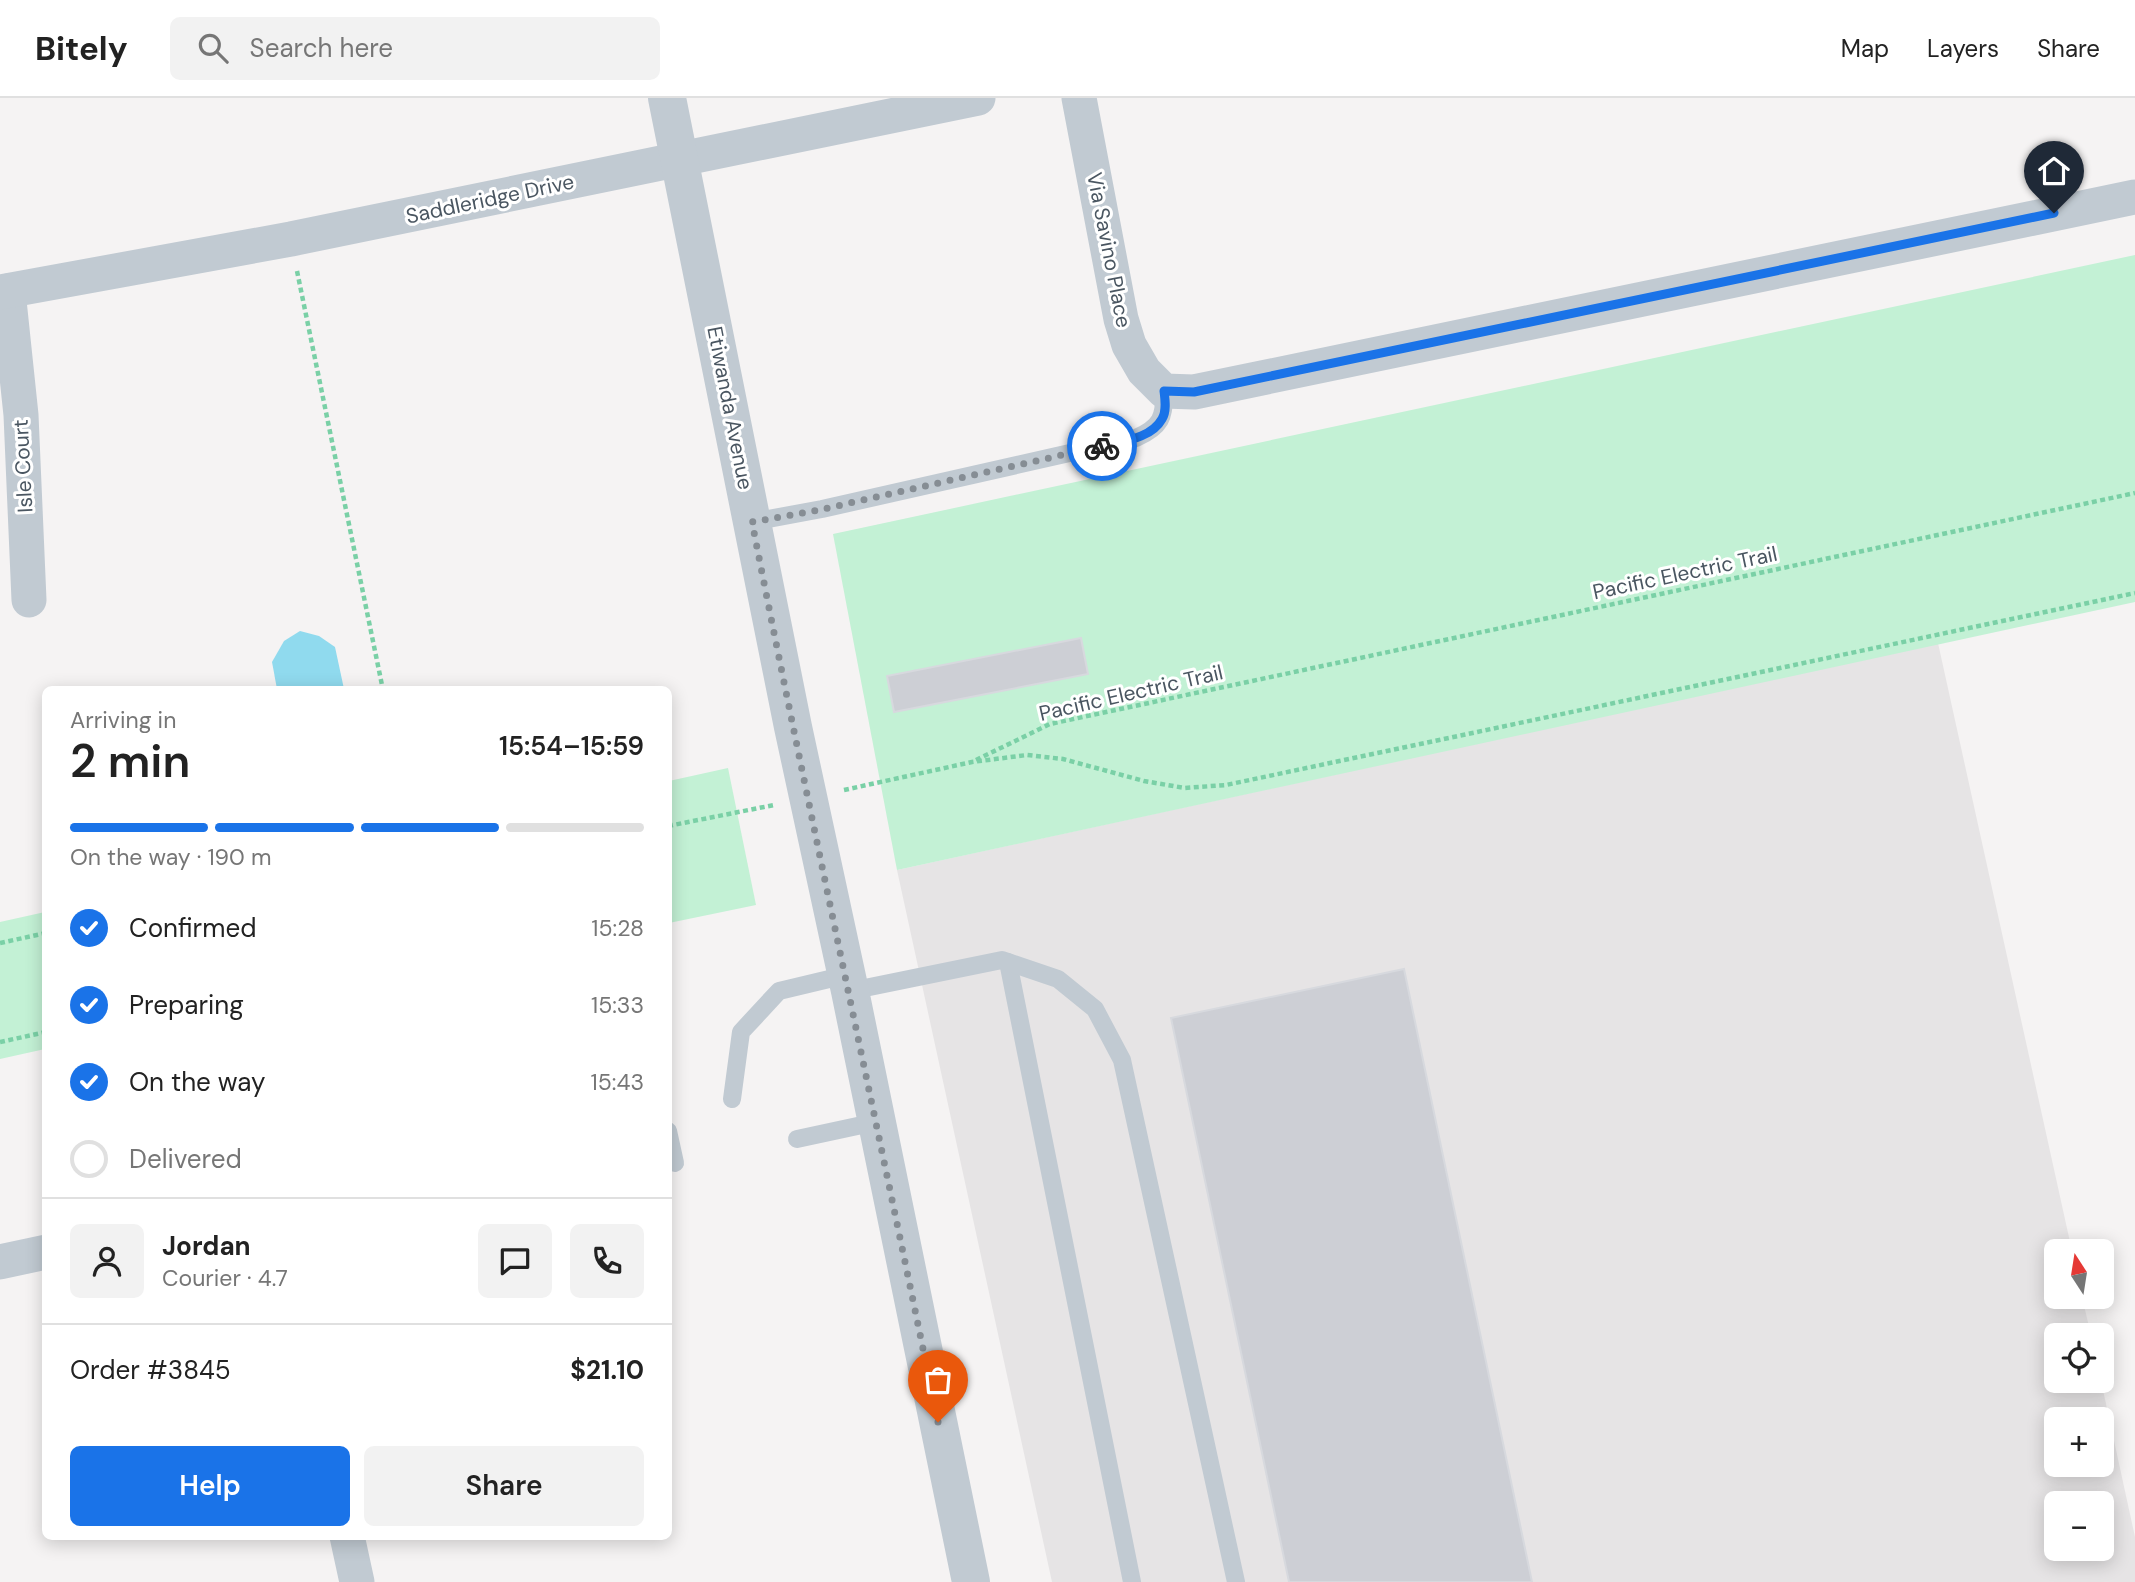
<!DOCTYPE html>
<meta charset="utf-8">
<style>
:root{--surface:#fff;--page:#f2f2f2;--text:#222;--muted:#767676;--line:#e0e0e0;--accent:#1a73e8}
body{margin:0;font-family:"DM Sans",sans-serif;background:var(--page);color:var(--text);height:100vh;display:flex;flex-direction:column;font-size:26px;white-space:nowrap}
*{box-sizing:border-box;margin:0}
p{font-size:23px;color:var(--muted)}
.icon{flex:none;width:38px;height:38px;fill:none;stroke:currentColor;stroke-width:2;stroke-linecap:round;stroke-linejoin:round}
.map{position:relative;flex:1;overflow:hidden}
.details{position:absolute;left:42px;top:588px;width:630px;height:854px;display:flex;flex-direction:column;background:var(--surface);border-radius:10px;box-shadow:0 4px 18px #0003}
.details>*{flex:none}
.needle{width:46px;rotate:348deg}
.controls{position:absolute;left:2044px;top:1141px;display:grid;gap:14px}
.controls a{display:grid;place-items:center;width:70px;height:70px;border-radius:10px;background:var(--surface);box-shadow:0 4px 18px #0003;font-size:35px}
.pin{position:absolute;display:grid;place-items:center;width:60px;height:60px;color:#fff;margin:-72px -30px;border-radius:50% 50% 50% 0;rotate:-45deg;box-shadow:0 0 7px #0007}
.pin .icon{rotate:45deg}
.courier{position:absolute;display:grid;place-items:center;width:70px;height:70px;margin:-35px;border:5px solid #1a73e8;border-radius:50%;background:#fff;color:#222;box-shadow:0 2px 9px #0007}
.head em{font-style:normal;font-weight:600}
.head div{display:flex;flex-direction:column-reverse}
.head{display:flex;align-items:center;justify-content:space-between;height:119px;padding:0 28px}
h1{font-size:46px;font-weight:600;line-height:52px}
.bar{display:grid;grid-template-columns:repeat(4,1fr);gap:10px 7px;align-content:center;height:84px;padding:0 28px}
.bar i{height:9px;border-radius:5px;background:var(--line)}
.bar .current{background:var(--accent)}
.bar p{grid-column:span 4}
.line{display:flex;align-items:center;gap:18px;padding:0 28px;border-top:2px solid var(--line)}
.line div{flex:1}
.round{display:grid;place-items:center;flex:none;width:74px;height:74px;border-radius:10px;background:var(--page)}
ol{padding:0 28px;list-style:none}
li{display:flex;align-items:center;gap:21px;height:77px}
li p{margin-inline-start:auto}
li .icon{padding:7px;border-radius:50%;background:var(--accent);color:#fff;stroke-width:4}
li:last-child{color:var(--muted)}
li i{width:38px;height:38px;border:4px solid var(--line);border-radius:50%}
.button{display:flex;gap:14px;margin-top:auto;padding:14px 28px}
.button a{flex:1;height:80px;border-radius:10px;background:var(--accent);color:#fff;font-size:28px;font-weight:600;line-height:80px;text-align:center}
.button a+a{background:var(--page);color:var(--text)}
header{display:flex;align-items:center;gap:42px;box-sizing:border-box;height:98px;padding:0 35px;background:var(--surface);border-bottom:2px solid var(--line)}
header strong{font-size:33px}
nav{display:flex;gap:38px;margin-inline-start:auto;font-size:24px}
.search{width:490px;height:63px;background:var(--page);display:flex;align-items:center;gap:18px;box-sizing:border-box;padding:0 24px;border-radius:10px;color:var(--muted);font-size:26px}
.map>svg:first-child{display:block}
</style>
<header>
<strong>Bitely</strong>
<div class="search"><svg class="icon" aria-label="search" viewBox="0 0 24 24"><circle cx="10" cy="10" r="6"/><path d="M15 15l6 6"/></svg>Search here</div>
<nav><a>Map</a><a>Layers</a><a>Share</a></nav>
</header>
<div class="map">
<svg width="2135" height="1484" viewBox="0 0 2135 1484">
<rect width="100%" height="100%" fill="#f5f3f3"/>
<path fill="#e6e4e5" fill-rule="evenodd" d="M 1938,545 L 2072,1153 L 2056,1153 L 2056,1199 L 2082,1199 L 2091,1237 L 2056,1237 L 2056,1283 L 2101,1283 L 2135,1439 L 2135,1484 L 1052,1484 L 897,772 ZM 2056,1321 L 2102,1321 L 2102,1367 L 2056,1367 ZM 2056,1405 L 2102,1405 L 2102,1451 L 2056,1451 Z"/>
<g fill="#c3f1d5">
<path d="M 2135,157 L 2135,504 L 897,772 L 833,436 Z"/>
<path d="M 728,670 L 756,807 L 669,825 L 669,683 Z"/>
<path d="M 45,814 L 45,951 L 0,961 L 0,824 Z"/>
</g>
<path fill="#90daee" d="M 300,533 L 319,538 L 335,549 L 344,591 L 277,591 L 272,564 L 284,543 Z"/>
<g fill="#cdcfd5" stroke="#d7d9de" stroke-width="2">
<path d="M 1081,540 L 1088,576 L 894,614 L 887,578 Z"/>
<path d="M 1404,871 L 1532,1484 L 1289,1484 L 1171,920 Z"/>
</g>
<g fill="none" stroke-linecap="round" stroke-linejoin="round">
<g stroke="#7ad0a6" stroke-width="4.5" stroke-dasharray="5 3.5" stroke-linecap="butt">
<path d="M 297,173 L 383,592"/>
<path d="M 976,662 L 1050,626 L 2135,395"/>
<path d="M 844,692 L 972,664 L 1027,657 L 1063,661 L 1144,683 L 1185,690 L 1226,687 L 2135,495"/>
<path d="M 668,728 L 774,707"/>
<path d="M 0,845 L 46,835"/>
<path d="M 0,944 L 46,934"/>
</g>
<g stroke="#c1cad2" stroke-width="18">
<path d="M 752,424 L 822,411 L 1136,340 C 1161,329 1165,319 1164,293"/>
<path d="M 1008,864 L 1132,1484"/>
<path d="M 850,893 L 1002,862 L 1058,881 L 1095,911 L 1122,962 L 1236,1484"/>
<path d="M 732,1001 L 741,934 L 779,893 L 846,877"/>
<path d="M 668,1033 L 675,1065"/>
<path d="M 797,1041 L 876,1024"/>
</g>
<g stroke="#c1cad2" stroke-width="35">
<path d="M 1079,0 L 1121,221 L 1129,247 L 1144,273 L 1164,293 L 1194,294 L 2135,99"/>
<path d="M 8,193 L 21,317 L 29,502"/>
<path d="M 0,194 L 291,141 L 978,0"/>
<path d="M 0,1164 L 46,1154"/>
<path d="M 347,1438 L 357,1484"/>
</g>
<path stroke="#c1cad2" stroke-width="38" d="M 667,0 L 793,629 L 850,893 L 971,1484"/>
</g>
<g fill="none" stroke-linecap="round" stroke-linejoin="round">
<path stroke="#868d94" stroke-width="7" stroke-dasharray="0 12.6" d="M 938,1324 C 877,1024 811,725 752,424 L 819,412 L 1102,348"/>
<path stroke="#1a73e8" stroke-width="9" d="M 1102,348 C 1122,343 1151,341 1162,321 C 1167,313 1165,301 1164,293 L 1194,294 L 2054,115"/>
</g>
<g text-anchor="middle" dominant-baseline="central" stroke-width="6" stroke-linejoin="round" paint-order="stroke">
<g font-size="21" fill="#4a5661" stroke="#fff">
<text transform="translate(490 101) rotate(-12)">Saddleridge Drive</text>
<text transform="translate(1109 152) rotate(79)">Via Savino Place</text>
<text transform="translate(730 310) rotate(79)">Etiwanda Avenue</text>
<text transform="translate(23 368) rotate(-93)">Isle Court</text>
<text transform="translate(1685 475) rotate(-12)">Pacific Electric Trail</text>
<text transform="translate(1131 595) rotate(-13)">Pacific Electric Trail</text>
</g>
</g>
</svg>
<div class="controls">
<a><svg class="needle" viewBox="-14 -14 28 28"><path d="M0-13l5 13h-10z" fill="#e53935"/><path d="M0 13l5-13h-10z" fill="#767676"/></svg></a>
<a><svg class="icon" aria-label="locate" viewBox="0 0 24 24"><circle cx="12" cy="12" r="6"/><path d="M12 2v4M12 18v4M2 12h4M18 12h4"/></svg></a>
<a>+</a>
<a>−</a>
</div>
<div class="pin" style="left:938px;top:1324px;background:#ea580c"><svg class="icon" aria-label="bag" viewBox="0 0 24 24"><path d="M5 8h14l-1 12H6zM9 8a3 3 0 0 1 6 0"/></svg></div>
<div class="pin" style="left:2054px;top:115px;background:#1f2937"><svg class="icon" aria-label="home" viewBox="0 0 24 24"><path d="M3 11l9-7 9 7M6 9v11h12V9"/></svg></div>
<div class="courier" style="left:1102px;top:348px"><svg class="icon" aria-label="bike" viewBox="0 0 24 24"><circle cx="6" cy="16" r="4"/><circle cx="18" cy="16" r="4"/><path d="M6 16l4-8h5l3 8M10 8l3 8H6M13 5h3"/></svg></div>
<section class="details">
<div class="head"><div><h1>2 min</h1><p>Arriving in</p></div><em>15:54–15:59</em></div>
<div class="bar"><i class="current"></i><i class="current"></i><i class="current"></i><i></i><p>On the way · 190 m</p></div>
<ol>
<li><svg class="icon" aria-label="check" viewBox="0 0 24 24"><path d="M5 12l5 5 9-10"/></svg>Confirmed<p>15:28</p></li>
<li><svg class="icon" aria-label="check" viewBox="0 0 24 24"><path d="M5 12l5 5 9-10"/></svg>Preparing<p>15:33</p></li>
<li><svg class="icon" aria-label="check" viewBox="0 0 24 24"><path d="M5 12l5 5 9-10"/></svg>On the way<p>15:43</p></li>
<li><i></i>Delivered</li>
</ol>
<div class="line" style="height:126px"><a class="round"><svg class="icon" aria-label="person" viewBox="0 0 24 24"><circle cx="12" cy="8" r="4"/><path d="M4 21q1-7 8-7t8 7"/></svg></a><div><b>Jordan</b><p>Courier · 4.7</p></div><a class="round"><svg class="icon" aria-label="chat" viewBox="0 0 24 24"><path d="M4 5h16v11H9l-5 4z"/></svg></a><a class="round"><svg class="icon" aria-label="phone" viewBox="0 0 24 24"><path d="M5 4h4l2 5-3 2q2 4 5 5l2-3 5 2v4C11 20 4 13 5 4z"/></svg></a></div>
<div class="line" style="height:91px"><div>Order #3845</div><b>$21.10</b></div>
<div class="button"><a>Help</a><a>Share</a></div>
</section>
</div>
